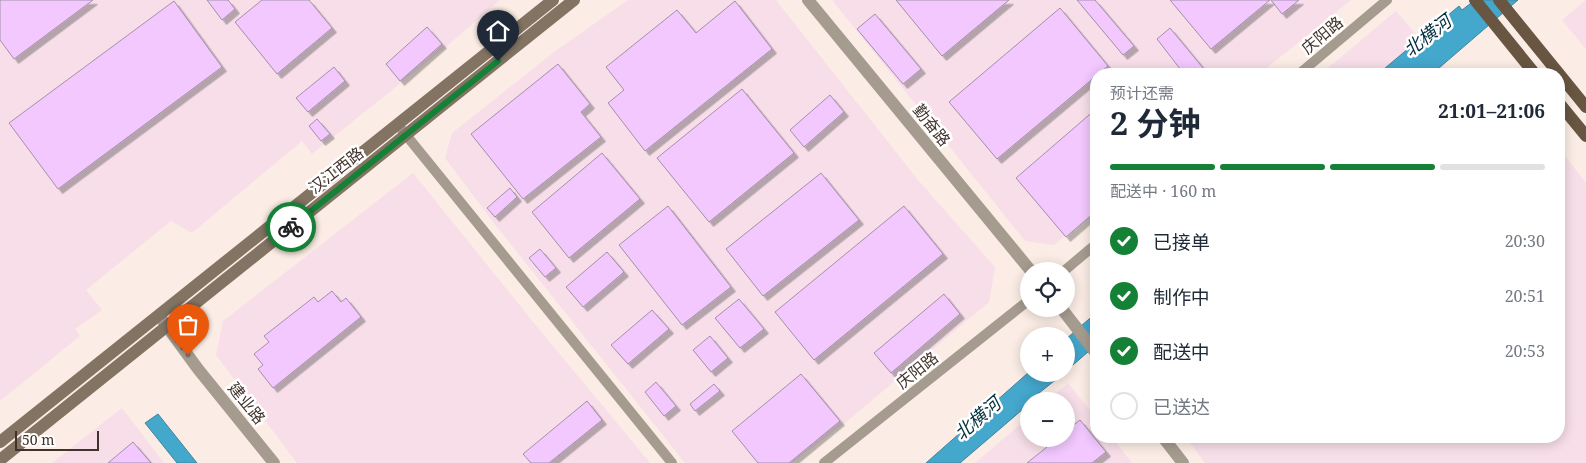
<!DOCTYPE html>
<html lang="zh">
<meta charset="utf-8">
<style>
:root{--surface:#fff;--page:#f2f2f3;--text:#1f2937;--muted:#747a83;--line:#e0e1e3;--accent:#148137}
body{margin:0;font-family:"Noto Serif","Noto Sans SC",serif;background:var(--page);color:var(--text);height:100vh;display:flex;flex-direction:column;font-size:19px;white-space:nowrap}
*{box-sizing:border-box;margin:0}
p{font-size:16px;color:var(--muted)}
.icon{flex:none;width:28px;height:28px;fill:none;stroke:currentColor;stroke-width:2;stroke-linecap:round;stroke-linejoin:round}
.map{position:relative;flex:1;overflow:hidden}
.details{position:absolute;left:1090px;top:68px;width:475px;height:375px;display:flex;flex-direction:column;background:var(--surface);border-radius:20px;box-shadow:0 2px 12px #0003}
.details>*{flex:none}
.controls{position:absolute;left:1020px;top:262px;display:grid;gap:10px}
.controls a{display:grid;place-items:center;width:55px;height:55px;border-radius:50%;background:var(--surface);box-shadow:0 2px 12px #0003;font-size:25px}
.scale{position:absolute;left:15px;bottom:12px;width:84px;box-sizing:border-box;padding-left:5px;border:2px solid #41332c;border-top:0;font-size:14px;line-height:18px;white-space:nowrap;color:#41332c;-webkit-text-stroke:4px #fff;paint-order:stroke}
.pin{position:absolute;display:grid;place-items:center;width:42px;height:42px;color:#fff;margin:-51px -21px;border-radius:50% 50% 50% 0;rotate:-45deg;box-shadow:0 0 5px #0007}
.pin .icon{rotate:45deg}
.courier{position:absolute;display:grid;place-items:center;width:50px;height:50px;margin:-25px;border:4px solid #148137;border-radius:50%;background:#fff;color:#222;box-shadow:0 1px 6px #0007}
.summary em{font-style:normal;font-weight:700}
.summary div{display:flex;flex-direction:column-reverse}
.summary{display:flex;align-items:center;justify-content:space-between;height:85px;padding:0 20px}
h1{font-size:32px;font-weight:700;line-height:38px}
.bar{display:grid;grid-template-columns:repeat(4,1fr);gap:8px 5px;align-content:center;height:60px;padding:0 20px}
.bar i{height:6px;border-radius:4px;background:var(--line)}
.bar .on{background:var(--accent)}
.bar p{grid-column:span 4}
ol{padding:0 20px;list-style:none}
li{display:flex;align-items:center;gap:15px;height:55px}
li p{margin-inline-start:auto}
li .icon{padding:5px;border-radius:50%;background:var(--accent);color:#fff;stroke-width:4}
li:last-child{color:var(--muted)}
li i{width:28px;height:28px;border:2px solid var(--line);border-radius:50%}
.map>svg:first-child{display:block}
</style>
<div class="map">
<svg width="1586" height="463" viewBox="0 0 1586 463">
<defs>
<filter id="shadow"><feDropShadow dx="4.5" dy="4.5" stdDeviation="0" flood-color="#0004"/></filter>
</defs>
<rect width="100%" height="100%" fill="#fbede5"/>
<g fill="#f7dee9">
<path d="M 0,0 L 500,0 L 447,46 L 312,154 L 302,141 L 192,233 L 171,221 L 86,290 L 102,310 L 75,329 L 80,336 L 0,401 Z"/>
<path d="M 628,0 L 776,0 L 918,180 L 995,267 L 989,302 L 846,422 L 792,463 L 685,463 L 493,222 L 445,158 L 452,133 L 554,52 Z"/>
<path d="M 832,0 L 1351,0 L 1259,74 L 1096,74 L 1096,210 L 1054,245 L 1025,241 Z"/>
<path d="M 1586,0 L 1586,49 L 1562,20 Z"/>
<path d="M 1396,11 L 1450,74 L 1321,74 Z"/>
<path d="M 1559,148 L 1586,183 L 1586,463 L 1205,463 L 1185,436 L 1559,436 Z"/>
<path d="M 413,173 L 530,318 L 650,463 L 297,463 L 216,355 L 223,321 Z"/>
<path d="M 1068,383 L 1096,418 L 1096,436 L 1111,436 L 1132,463 L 975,463 L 1029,417 L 1029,439 L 1066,439 L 1066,401 L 1047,401 Z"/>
<path d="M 122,408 L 164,463 L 52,463 Z"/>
</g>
<g fill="#44a7cc" stroke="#43849c">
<path d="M 1475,0 L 1518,0 L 1432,74 L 1378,74 L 1459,6 L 1462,10 Z"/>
<path d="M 1096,313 L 1096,345 L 1066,371 L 1066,339 Z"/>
<path d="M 1029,372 L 1063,374 L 1029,401 L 1029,404 L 960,463 L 926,463 Z"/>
<path d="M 158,414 L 197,463 L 177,463 L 145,423 Z"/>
</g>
<g fill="#f2c8fe" stroke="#a48faa" filter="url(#shadow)">
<path d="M 0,0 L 93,0 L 14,59 L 0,40 Z"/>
<path d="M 207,0 L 228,0 L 235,9 L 222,20 Z"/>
<path d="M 262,0 L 309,0 L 332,28 L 277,74 L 235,22 Z"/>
<path d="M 896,0 L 1009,0 L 942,56 Z"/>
<path d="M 1077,0 L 1095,0 L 1134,46 L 1123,55 Z"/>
<path d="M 1170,0 L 1270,0 L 1211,49 Z"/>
<path d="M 1271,0 L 1299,0 L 1282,14 Z"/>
<path d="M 174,1 L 222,67 L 58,189 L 9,123 Z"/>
<path d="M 735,1 L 772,49 L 645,151 L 608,103 L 624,90 L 606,67 L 677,10 L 696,33 Z"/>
<path d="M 1060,8 L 1108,66 L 997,159 L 949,102 Z"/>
<path d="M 875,14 L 921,69 L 903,84 L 857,29 Z"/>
<path d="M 427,27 L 442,44 L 400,81 L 386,64 Z"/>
<path d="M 1170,28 L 1208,74 L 1184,74 L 1157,39 Z"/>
<path d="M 558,64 L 590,104 L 581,112 L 601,137 L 523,199 L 471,134 Z"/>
<path d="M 334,67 L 345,81 L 308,112 L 296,98 Z"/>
<path d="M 742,89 L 794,153 L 709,222 L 657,158 Z"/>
<path d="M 830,95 L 844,112 L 804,147 L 790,130 Z"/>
<path d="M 1096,109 L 1096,211 L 1066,237 L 1016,178 Z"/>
<path d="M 317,119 L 330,134 L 321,141 L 309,126 Z"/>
<path d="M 602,153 L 640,199 L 569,258 L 532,212 Z"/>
<path d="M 821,173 L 859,220 L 763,296 L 726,249 Z"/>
<path d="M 510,188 L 517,197 L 495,217 L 487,208 Z"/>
<path d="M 668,206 L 731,287 L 682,325 L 619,245 Z"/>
<path d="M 904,206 L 943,254 L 814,360 L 775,312 Z"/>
<path d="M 540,249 L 556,268 L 545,277 L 529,258 Z"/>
<path d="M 607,252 L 624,272 L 583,307 L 566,287 Z"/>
<path d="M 332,291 L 341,302 L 346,298 L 361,317 L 273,388 L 258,369 L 263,365 L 254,354 L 269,342 L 264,336 L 314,297 L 318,302 Z"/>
<path d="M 944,294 L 960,314 L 891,373 L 874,353 Z"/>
<path d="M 739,299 L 764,329 L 740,348 L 715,318 Z"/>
<path d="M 652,310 L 669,329 L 628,364 L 611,345 Z"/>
<path d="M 710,336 L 728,358 L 711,372 L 693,350 Z"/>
<path d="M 801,374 L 840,421 L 789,463 L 758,463 L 732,431 Z"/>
<path d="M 656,382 L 676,406 L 664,416 L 645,392 Z"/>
<path d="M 714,384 L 720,391 L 695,411 L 690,404 Z"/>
<path d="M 587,401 L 602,420 L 549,463 L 531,463 L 523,454 Z"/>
<path d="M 1080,420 L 1106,452 L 1092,463 L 1027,463 L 1057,439 L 1066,439 L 1066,431 Z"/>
<path d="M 133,442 L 151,463 L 108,463 Z"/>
</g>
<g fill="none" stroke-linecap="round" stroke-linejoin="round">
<g stroke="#a69b8f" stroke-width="10">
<path d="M 1299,74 L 1387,0"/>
<path d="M 402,130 L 672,463"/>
<path d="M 1064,271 L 1096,244"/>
<path d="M 824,463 L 1029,300"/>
</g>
<g stroke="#a69b8f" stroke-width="12">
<path d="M 808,0 L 1031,271"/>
<path d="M 1062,309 L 1096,353"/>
<path d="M 160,317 L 198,369 L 274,463"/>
<path d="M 1162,436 L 1183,463"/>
</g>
<g stroke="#827362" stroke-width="12">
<path d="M 0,442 L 553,0"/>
<path d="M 0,460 L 574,0"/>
</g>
<g stroke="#685642" stroke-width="12">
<path d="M 1475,0 L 1535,74"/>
<path d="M 1499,0 L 1586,107"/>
<path d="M 1559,103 L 1586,136"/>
</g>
</g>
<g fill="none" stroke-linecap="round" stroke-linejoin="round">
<path stroke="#82746d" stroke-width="5" stroke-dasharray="0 9" d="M 188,355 L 166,326 L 291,227"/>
<path stroke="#148137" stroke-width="6" d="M 291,227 L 498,61"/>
</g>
<g text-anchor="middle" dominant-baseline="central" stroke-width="5" stroke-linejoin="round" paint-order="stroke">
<g font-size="16" fill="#41332c" stroke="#fff">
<text transform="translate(1322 35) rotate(-40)">庆阳路</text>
<text transform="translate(932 125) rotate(51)">勤奋路</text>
<text transform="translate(336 170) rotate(-38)">汉江西路</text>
<text transform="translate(917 370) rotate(-39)">庆阳路</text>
<text transform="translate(247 403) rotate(51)">建业路</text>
</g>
<g font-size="18" font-style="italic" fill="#002f3e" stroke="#fff">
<text transform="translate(1427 35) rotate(-38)">北横河</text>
<text transform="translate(977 418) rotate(-41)">北横河</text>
</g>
</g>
</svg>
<div class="controls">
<a><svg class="icon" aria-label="locate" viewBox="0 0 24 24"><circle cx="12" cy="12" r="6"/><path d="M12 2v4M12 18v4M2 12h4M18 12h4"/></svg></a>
<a>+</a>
<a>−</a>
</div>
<div class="scale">50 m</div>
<div class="pin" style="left:188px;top:355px;background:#ea580c"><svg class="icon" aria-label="bag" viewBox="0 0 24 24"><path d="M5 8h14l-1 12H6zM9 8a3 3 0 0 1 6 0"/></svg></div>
<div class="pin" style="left:498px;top:61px;background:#1f2937"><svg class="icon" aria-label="home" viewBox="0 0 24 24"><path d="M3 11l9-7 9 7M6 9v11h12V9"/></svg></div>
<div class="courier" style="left:291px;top:227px"><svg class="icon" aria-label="bike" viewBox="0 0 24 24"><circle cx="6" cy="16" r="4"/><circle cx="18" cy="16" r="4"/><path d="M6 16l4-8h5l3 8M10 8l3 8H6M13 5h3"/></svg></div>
<section class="details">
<div class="summary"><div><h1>2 分钟</h1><p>预计还需</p></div><em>21:01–21:06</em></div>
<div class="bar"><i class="on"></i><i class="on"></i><i class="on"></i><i></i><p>配送中 · 160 m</p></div>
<ol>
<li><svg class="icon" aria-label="check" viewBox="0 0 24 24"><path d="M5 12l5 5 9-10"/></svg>已接单<p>20:30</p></li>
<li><svg class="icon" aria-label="check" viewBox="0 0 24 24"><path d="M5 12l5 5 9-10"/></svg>制作中<p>20:51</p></li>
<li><svg class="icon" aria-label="check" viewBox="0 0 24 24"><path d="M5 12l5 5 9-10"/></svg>配送中<p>20:53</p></li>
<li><i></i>已送达</li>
</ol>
</section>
</div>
